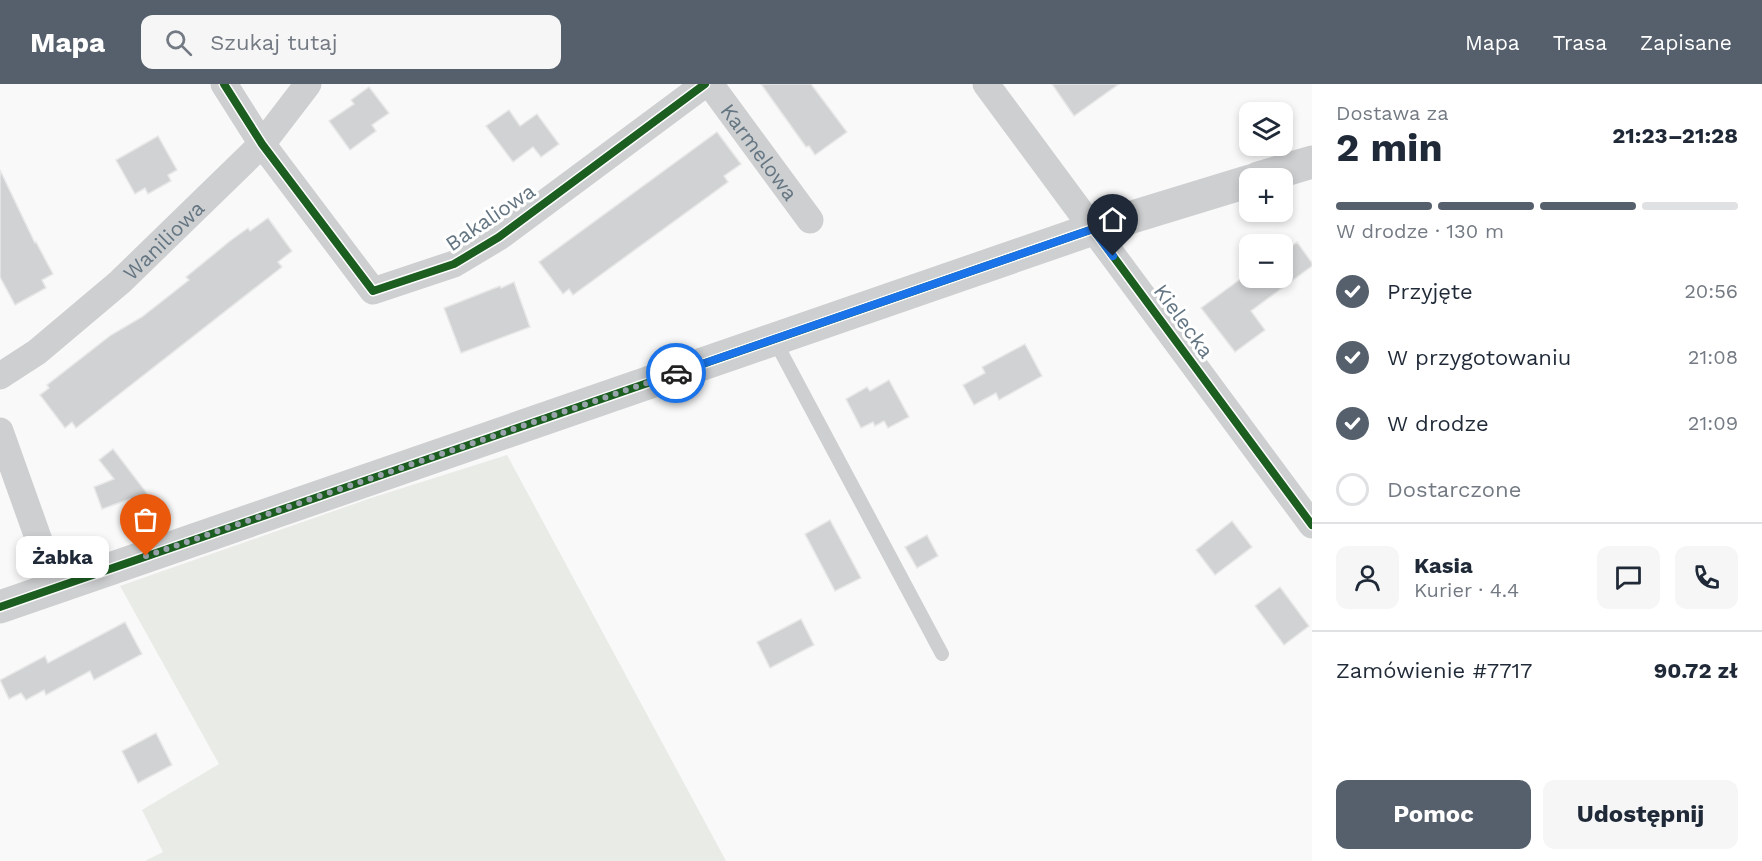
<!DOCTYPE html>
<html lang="pl">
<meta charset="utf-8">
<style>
:root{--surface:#fff;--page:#f6f6f7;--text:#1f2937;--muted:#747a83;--line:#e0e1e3;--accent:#56606c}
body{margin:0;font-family:"Work Sans",sans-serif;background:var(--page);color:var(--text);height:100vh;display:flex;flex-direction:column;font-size:22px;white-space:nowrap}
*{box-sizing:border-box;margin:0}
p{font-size:20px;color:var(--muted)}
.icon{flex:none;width:33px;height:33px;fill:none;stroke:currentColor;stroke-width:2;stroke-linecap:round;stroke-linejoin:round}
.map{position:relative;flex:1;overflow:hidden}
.sheet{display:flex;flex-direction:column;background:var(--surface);width:450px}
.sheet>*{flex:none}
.tools{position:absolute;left:1239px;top:18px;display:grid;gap:12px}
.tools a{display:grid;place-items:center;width:54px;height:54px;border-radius:12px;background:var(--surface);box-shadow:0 3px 9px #0003;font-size:30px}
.pin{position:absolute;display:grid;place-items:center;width:51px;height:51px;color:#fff;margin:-62px -26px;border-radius:50% 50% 50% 0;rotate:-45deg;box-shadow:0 0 6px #0007}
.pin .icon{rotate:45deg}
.courier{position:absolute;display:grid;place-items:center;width:60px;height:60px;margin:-30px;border:4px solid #1a73e8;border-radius:50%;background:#fff;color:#222;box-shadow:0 2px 8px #0007}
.bubble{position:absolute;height:42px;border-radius:12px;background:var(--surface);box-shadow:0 3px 9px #0003;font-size:20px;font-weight:700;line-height:42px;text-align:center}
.summary em{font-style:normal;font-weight:700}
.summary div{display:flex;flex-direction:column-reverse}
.summary{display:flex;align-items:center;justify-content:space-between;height:102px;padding:0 24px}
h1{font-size:39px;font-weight:700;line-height:45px}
.bar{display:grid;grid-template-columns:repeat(4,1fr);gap:9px 6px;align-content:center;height:72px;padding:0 24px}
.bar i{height:8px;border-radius:4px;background:var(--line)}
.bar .on{background:var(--accent)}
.bar p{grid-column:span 4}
.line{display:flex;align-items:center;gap:15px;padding:0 24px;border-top:2px solid var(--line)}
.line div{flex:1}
.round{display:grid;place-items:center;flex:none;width:63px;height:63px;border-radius:12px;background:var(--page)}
ol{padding:0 24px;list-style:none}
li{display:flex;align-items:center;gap:18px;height:66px}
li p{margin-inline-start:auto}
li .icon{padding:6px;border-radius:50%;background:var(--accent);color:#fff;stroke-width:4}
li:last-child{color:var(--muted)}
li i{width:33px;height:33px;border:3px solid var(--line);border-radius:50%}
.action{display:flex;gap:12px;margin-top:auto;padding:12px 24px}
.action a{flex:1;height:69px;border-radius:12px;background:var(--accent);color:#fff;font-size:24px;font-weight:700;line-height:69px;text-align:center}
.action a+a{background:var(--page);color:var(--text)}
header{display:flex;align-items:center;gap:36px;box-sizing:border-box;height:84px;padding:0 30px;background:var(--accent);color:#fff}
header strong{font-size:28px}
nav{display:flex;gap:33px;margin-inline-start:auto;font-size:21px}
.search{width:420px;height:54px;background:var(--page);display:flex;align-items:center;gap:15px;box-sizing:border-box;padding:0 21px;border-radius:12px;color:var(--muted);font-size:22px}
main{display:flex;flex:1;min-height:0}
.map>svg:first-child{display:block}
</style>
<header>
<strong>Mapa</strong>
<div class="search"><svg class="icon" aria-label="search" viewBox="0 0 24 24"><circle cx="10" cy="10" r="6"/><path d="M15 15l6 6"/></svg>Szukaj tutaj</div>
<nav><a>Mapa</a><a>Trasa</a><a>Zapisane</a></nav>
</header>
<main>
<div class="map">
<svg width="1312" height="777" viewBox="0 0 1312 777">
<rect width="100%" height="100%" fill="#f9f9f9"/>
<path fill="#e8ebe6" d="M 507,371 L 726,777 L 145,777 L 163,768 L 142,726 L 219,680 L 120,502 L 371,414 Z"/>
<g fill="#d0d2d3" stroke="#e8e8e8" stroke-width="1.5">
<path d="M 761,0 L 811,0 L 847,48 L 815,71 L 809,62 L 806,63 Z"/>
<path d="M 1052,0 L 1119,0 L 1074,32 Z"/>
<path d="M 369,3 L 389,29 L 372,41 L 376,47 L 350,66 L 329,37 L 354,20 L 351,16 Z"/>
<path d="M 509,26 L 520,42 L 537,30 L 559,60 L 541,73 L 533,63 L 513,78 L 486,42 Z"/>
<path d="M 717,48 L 741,80 L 724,92 L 728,98 L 573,211 L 569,205 L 563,210 L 539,178 Z"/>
<path d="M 158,52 L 177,86 L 168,91 L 171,97 L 148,110 L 145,104 L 135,110 L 116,76 Z"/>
<path d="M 0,86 L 35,159 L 36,158 L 53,190 L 42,196 L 46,204 L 15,221 L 0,193 Z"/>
<path d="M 268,134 L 292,167 L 278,178 L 282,183 L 76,344 L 72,338 L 65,344 L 40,311 L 49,304 L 47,301 L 111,251 L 142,233 L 189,196 L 186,193 L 230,157 L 248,144 L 250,147 Z"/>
<path d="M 1297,158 L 1312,179 L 1312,182 L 1251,227 L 1265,246 L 1235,268 L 1201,224 L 1242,194 L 1282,194 L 1282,169 Z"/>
<path d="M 514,198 L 530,243 L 461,269 L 444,224 L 500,202 L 501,204 Z"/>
<path d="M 1025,260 L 1042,292 L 999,316 L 996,309 L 974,321 L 963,301 L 985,289 L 982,283 Z"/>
<path d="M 889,296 L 909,333 L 888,344 L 884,337 L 875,342 L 873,338 L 861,344 L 846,315 L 867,303 L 870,307 Z"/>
<path d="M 113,365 L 149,412 L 136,422 L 130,415 L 102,425 L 94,403 L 114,395 L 99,376 Z"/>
<path d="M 830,436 L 861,494 L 835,507 L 805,450 Z"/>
<path d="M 1232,437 L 1252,463 L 1215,491 L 1196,466 Z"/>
<path d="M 927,451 L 938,472 L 917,484 L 905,463 Z"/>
<path d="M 1280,503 L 1309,542 L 1284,561 L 1255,522 Z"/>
<path d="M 801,535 L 814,561 L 770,584 L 757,558 Z"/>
<path d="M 125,538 L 142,570 L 94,596 L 90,587 L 46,611 L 44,606 L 26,616 L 21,609 L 9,615 L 0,596 L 45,572 L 48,579 Z"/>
<path d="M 156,649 L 172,681 L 138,699 L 122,667 Z"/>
</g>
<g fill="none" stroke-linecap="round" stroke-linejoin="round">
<path stroke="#cecfd0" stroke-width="14" d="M 774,255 L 942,570"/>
<g stroke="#cecfd0" stroke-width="27">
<path d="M 224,0 L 262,60 L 373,207 L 454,180 L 499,153 L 705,0"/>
<path id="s1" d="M 710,0 L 810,136"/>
<path d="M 986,0 L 1312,441"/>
<path id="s2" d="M 0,292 L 37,268 L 120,198 L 262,60 L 308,0"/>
<path d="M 0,347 L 56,504"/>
</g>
<g stroke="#cecfd0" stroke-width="33">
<path d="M 1258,94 L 1312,78"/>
<path d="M 0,523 L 1093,145 L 1250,97"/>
</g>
<g stroke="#fff" stroke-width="11">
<g id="cycleway">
<path d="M 224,0 L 262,60 L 373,207 L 454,180 L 499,153 L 705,0"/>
<path d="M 0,523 L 1093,145 L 1312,441"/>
</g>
</g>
<use href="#cycleway" stroke="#1b5e20" stroke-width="8"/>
</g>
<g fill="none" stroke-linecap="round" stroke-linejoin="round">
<path stroke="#99a4ac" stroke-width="6" stroke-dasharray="0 10.8" d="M 146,472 L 676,289"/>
<path stroke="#1a73e8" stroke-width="8" d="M 676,289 L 1093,145 L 1113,172"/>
</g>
<g text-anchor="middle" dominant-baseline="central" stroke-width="6" stroke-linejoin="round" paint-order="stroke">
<g font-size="21" fill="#657683" stroke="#fff">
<text stroke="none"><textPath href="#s1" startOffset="84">Karmelowa</textPath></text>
<text transform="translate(490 133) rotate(-34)">Bakaliowa</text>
<text stroke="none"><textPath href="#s2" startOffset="213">Waniliowa</textPath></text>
<text transform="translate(1184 237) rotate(54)">Kielecka</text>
</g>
</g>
</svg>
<div class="tools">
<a><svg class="icon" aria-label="layers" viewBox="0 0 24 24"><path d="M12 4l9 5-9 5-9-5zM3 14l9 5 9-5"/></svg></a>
<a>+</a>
<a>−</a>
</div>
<div class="pin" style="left:146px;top:472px;background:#ea580c"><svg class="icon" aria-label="bag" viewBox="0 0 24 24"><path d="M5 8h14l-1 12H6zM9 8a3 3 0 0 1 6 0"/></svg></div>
<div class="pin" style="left:1113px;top:172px;background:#1f2937"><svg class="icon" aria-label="home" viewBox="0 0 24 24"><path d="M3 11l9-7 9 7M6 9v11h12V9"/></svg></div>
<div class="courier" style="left:676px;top:289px"><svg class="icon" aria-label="car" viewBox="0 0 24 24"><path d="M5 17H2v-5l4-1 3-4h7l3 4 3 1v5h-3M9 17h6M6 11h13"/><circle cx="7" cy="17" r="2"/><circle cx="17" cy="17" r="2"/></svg></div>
<div class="bubble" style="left:16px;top:452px;width:93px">Żabka</div>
</div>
<section class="sheet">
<div class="summary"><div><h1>2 min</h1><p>Dostawa za</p></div><em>21:23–21:28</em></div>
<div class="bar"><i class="on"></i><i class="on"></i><i class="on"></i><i></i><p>W drodze · 130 m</p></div>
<ol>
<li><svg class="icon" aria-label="check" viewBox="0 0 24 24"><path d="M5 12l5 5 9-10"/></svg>Przyjęte<p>20:56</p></li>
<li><svg class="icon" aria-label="check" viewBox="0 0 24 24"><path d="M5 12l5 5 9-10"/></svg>W przygotowaniu<p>21:08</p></li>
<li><svg class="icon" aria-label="check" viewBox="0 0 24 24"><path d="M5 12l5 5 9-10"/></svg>W drodze<p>21:09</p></li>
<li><i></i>Dostarczone</li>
</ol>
<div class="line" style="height:108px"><a class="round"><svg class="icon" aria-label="person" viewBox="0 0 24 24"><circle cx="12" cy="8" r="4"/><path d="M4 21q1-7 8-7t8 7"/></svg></a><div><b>Kasia</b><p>Kurier · 4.4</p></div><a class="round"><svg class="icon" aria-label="chat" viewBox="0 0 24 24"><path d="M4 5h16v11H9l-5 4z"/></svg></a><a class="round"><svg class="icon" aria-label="phone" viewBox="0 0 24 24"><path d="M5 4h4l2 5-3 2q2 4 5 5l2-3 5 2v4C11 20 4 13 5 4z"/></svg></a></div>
<div class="line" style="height:78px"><div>Zamówienie #7717</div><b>90.72 zł</b></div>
<div class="action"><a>Pomoc</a><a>Udostępnij</a></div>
</section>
</main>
